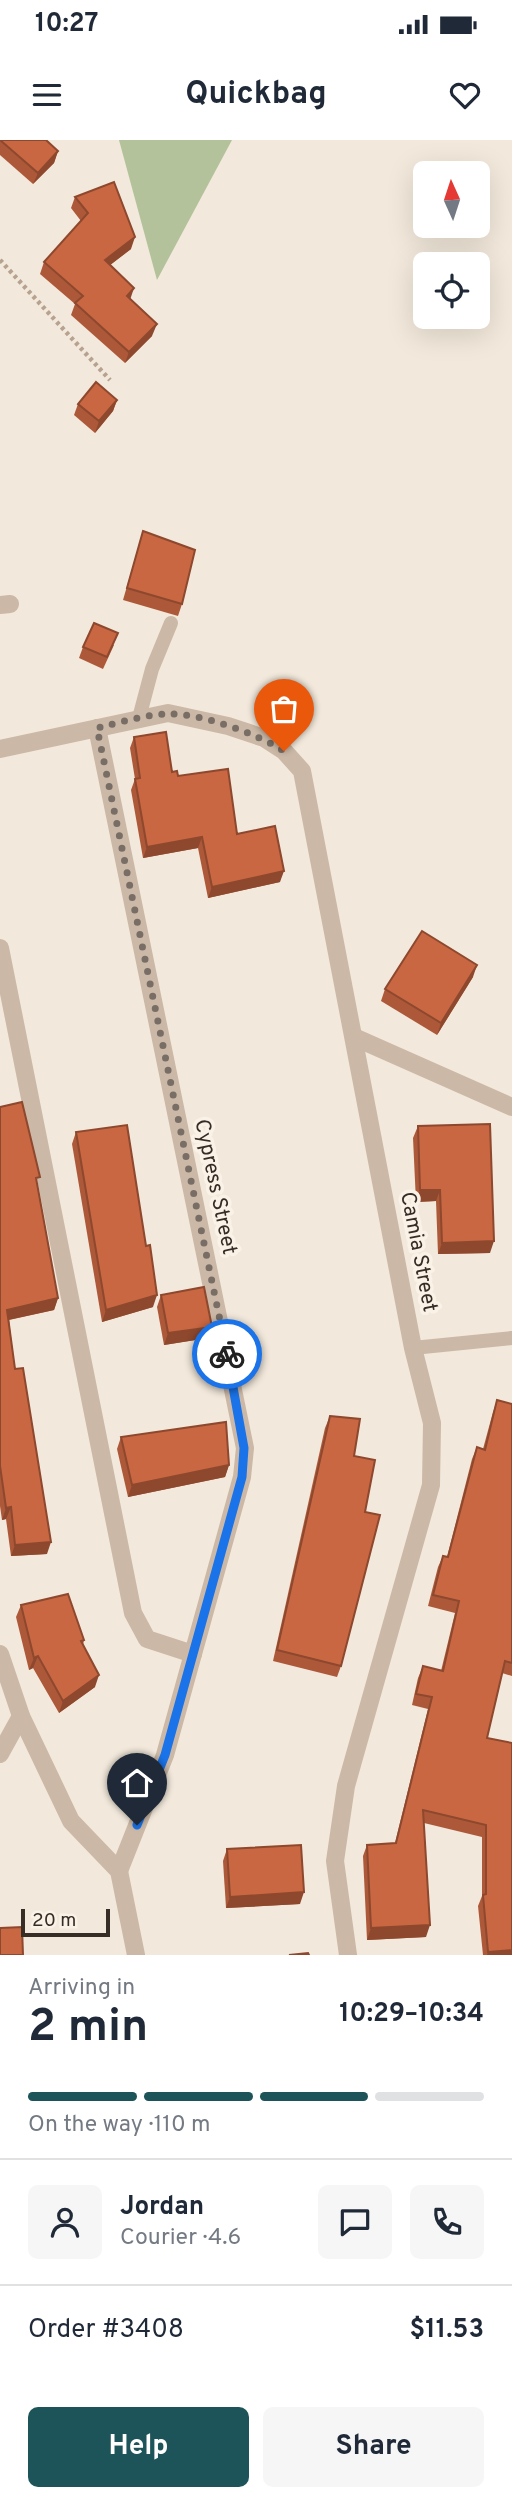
<!DOCTYPE html>
<meta charset="utf-8">
<style>
:root{--surface:#fff;--page:#f6f6f7;--text:#1f2937;--muted:#747a83;--line:#e0e1e3;--accent:#1c5459}
body{margin:0;font-family:Overpass,sans-serif;background:var(--page);color:var(--text);height:100vh;display:flex;flex-direction:column;font-size:26px;white-space:nowrap}
*{box-sizing:border-box;margin:0}
p{font-size:23px;color:var(--muted)}
.icon{flex:none;width:38px;height:38px;fill:none;stroke:currentColor;stroke-width:2;stroke-linecap:round;stroke-linejoin:round}
.map{position:relative;height:1815px;overflow:hidden}
.panel{display:flex;flex-direction:column;background:var(--surface);flex:1}
.panel>*{flex:none}
.needle{width:46px;rotate:357deg}
.tools{position:absolute;left:413px;top:21px;display:grid;gap:14px}
.tools a{display:grid;place-items:center;width:77px;height:77px;border-radius:10px;background:var(--surface);box-shadow:0 7px 28px #0002;font-size:35px}
.scale{position:absolute;left:21px;bottom:18px;width:89px;box-sizing:border-box;padding-left:7px;border:4px solid #372d27;border-top:0;font-size:19px;line-height:24px;white-space:nowrap;color:#372d27;-webkit-text-stroke:5px #faf2e7;paint-order:stroke}
.pin{position:absolute;display:grid;place-items:center;width:60px;height:60px;color:#fff;margin:-72px -30px;border-radius:50% 50% 50% 0;rotate:-45deg;box-shadow:0 0 7px #0007}
.pin .icon{rotate:45deg}
.courier{position:absolute;display:grid;place-items:center;width:70px;height:70px;margin:-35px;border:5px solid #1a73e8;border-radius:50%;background:#fff;color:#222;box-shadow:0 2px 9px #0007}
.head em{font-style:normal;font-weight:700}
.head div{display:flex;flex-direction:column-reverse}
.head{display:flex;align-items:center;justify-content:space-between;height:119px;padding:0 28px}
h1{font-size:46px;font-weight:700;line-height:52px}
.bar{display:grid;grid-template-columns:repeat(4,1fr);gap:10px 7px;align-content:center;height:84px;padding:0 28px}
.bar i{height:9px;border-radius:5px;background:var(--line)}
.bar .active{background:var(--accent)}
.bar p{grid-column:span 4}
.line{display:flex;align-items:center;gap:18px;padding:0 28px;border-top:2px solid var(--line)}
.line div{flex:1}
.round{display:grid;place-items:center;flex:none;width:74px;height:74px;border-radius:10px;background:var(--page)}
.cta{display:flex;gap:14px;margin-top:auto;padding:14px 28px}
.cta a{flex:1;height:80px;border-radius:10px;background:var(--accent);color:#fff;font-size:28px;font-weight:700;line-height:80px;text-align:center}
.cta a+a{background:var(--page);color:var(--text)}
.status{display:flex;justify-content:space-between;align-items:center;height:49px;padding:0 35px;background:var(--surface);direction:ltr}
.status svg{height:19px;fill:currentColor}
header{display:flex;justify-content:space-between;align-items:center;height:91px;padding:0 28px;background:var(--surface);font-size:32px;font-weight:700}
.map>svg:first-child{display:block}
</style>
<div class="status"><b>10:27</b><svg viewBox="0 0 49 12"><path d="M0 12V9h3v3zM5 12V6h3v6zM10 12V3h3v9zM15 12V0h3v12zM26 1h20v11H26zM47 4h2v5h-2z"/></svg></div>
<header><svg class="icon" aria-label="menu" viewBox="0 0 24 24"><path d="M4 6h16M4 12h16M4 18h16"/></svg>Quickbag<svg class="icon" aria-label="heart" viewBox="0 0 24 24"><path d="M12 20l-8-8c-3-5 5-10 8-4 3-6 11-1 8 4z"/></svg></header>
<div class="map">
<svg width="512" height="1815" viewBox="0 0 512 1815">
<rect width="100%" height="100%" fill="#f2e8db"/>
<path fill="#b3c29a" d="M 119,0 L 232,0 L 157,140 Z"/>
<g fill="none" stroke-linecap="round" stroke-linejoin="round">
<path stroke="#b7a290" stroke-width="4.5" stroke-dasharray="3.5 3.5" stroke-linecap="butt" d="M 0,120 L 110,240"/>
<g stroke="#cbb8a6" stroke-width="14">
<path d="M 139,578 L 152,529 L 171,483"/>
<path d="M 413,1208 L 512,1198"/>
</g>
<g stroke="#cbb8a6" stroke-width="18">
<path d="M 0,465 L 10,464"/>
<path d="M 97,588 L 245,1308 L 242,1337 L 165,1615 L 119,1731"/>
<path d="M 0,609 L 168,573 L 228,586 L 264,598 L 284,611 L 302,631 L 413,1208 L 432,1283 L 431,1345 L 346,1646 L 335,1721 L 348,1815"/>
<path d="M 0,808 L 133,1473 L 147,1499 L 193,1514"/>
<path d="M 354,897 L 512,967"/>
<path d="M 0,1514 L 21,1576 L 71,1681 L 119,1731 L 136,1815"/>
<path d="M 0,1614 L 21,1576"/>
</g>
</g>
<g fill="#ad5939">
<path d="M 0,0 L 58,11 L 54,23 L 33,44 L 0,15 Z"/>
<path d="M 75,57 L 131,109 L 110,125 L 152,196 L 125,223 L 71,175 L 75,164 L 40,134 L 44,122 L 81,81 L 71,68 Z"/>
<path d="M 117,260 L 113,271 L 95,293 L 74,275 L 78,264 Z"/>
<path d="M 143,391 L 182,464 L 178,476 L 123,460 Z"/>
<path d="M 114,505 L 103,529 L 79,518 L 83,507 Z"/>
<path d="M 134,597 L 172,632 L 178,636 L 237,694 L 280,742 L 208,758 L 198,708 L 143,718 L 131,650 L 135,639 L 130,608 Z"/>
<path d="M 473,837 L 437,895 L 381,861 L 385,849 Z"/>
<path d="M 0,967 L 37,1044 L 58,1158 L 54,1170 L 9,1180 L 15,1229 L 47,1414 L 11,1416 L 6,1379 L 2,1380 L 0,1366 Z"/>
<path d="M 418,986 L 490,1113 L 438,1114 L 436,1061 L 416,1062 L 413,998 Z"/>
<path d="M 76,992 L 146,1106 L 153,1167 L 102,1182 L 72,1004 Z"/>
<path d="M 161,1155 L 208,1198 L 164,1205 L 157,1167 Z"/>
<path d="M 497,1260 L 512,1264 L 512,1536 L 502,1533 L 487,1598 L 512,1815 L 483,1815 L 478,1766 L 482,1756 L 482,1697 L 424,1683 L 426,1797 L 367,1800 L 363,1716 L 367,1705 L 395,1703 L 428,1569 L 412,1565 L 418,1538 L 423,1526 L 441,1531 L 455,1473 L 428,1466 L 438,1427 L 443,1416 L 447,1417 L 472,1319 L 477,1307 L 483,1309 L 493,1272 Z"/>
<path d="M 330,1276 L 365,1372 L 341,1526 L 337,1537 L 273,1521 L 325,1288 Z"/>
<path d="M 121,1297 L 229,1325 L 225,1337 L 128,1357 L 117,1309 Z"/>
<path d="M 21,1465 L 84,1500 L 83,1505 L 95,1547 L 59,1573 L 33,1528 L 29,1530 L 16,1477 Z"/>
<path d="M 227,1709 L 300,1764 L 226,1768 L 223,1721 Z"/>
</g>
<g fill="#8d482e">
<path d="M 58,11 L 54,23 L 33,44 L 38,33 Z"/>
<path d="M 135,97 L 131,109 L 101,132 L 105,120 Z"/>
<path d="M 134,148 L 130,160 L 127,156 Z"/>
<path d="M 157,184 L 152,196 L 125,223 L 129,212 Z"/>
<path d="M 117,260 L 113,271 L 95,293 L 99,281 Z"/>
<path d="M 202,697 L 198,708 L 143,718 L 147,707 Z"/>
<path d="M 284,731 L 280,742 L 208,758 L 212,747 Z"/>
<path d="M 477,825 L 473,837 L 437,895 L 441,883 Z"/>
<path d="M 420,1050 L 440,1050 L 436,1061 L 416,1062 Z"/>
<path d="M 494,1101 L 490,1113 L 438,1114 L 442,1103 Z"/>
<path d="M 157,1155 L 153,1167 L 102,1182 L 106,1170 Z"/>
<path d="M 58,1158 L 54,1170 L 3,1181 L 7,1170 Z"/>
<path d="M 212,1187 L 208,1198 L 164,1205 L 168,1193 Z"/>
<path d="M 229,1325 L 225,1337 L 128,1357 L 132,1345 Z"/>
<path d="M 11,1367 L 6,1379 L 2,1380 L 6,1368 Z"/>
<path d="M 51,1402 L 47,1414 L 11,1416 L 15,1405 Z"/>
<path d="M 38,1516 L 33,1528 L 29,1530 L 34,1518 Z"/>
<path d="M 99,1535 L 95,1547 L 59,1573 L 63,1561 Z"/>
<path d="M 304,1752 L 300,1764 L 226,1768 L 230,1757 Z"/>
<path d="M 430,1785 L 426,1797 L 367,1800 L 371,1788 Z"/>
<path d="M 512,1810 L 512,1815 L 487,1815 L 488,1812 Z"/>
</g>
<g fill="#c96742" stroke="#8d482e" stroke-width="2">
<path d="M 0,0 L 46,0 L 58,11 L 38,33 Z"/>
<path d="M 114,42 L 135,97 L 105,120 L 134,148 L 127,156 L 157,184 L 129,212 L 75,163 L 83,156 L 44,122 L 88,73 L 75,57 Z"/>
<path d="M 96,242 L 117,260 L 99,281 L 78,264 Z"/>
<path d="M 143,391 L 195,410 L 182,464 L 127,448 Z"/>
<path d="M 94,483 L 118,493 L 107,517 L 83,507 Z"/>
<path d="M 166,592 L 172,632 L 177,631 L 178,636 L 228,629 L 237,694 L 275,686 L 284,731 L 212,747 L 202,697 L 147,707 L 135,639 L 140,638 L 134,597 Z"/>
<path d="M 422,791 L 477,825 L 441,883 L 385,849 Z"/>
<path d="M 22,962 L 40,1037 L 36,1038 L 58,1158 L 7,1170 L 15,1229 L 23,1228 L 51,1402 L 15,1405 L 11,1367 L 6,1368 L 0,1326 L 0,967 Z"/>
<path d="M 490,984 L 494,1101 L 442,1103 L 440,1050 L 420,1050 L 418,986 Z"/>
<path d="M 127,985 L 146,1106 L 150,1105 L 157,1155 L 106,1170 L 76,992 Z"/>
<path d="M 204,1147 L 212,1187 L 168,1193 L 161,1155 Z"/>
<path d="M 497,1260 L 512,1264 L 512,1523 L 505,1521 L 487,1598 L 512,1603 L 512,1810 L 488,1812 L 483,1755 L 486,1754 L 486,1685 L 423,1670 L 430,1785 L 371,1788 L 367,1705 L 396,1703 L 432,1557 L 416,1554 L 423,1526 L 443,1531 L 459,1461 L 433,1455 L 443,1416 L 448,1417 L 477,1307 L 485,1310 Z"/>
<path d="M 330,1276 L 360,1279 L 354,1316 L 375,1320 L 365,1372 L 380,1375 L 341,1526 L 277,1510 Z"/>
<path d="M 226,1282 L 229,1325 L 132,1345 L 121,1297 Z"/>
<path d="M 68,1454 L 84,1500 L 81,1501 L 99,1535 L 63,1561 L 38,1516 L 34,1518 L 21,1465 Z"/>
<path d="M 301,1705 L 304,1752 L 230,1757 L 227,1709 Z"/>
<path d="M 22,1787 L 23,1815 L 0,1815 L 0,1788 Z"/>
<path d="M 308,1813 L 309,1815 L 289,1815 Z"/>
</g>
<g fill="none" stroke-linecap="round" stroke-linejoin="round">
<path stroke="#786e66" stroke-width="7" stroke-dasharray="0 12.6" d="M 227,1214 L 97,588 C 119,583 143,575 166,574 C 198,572 258,594 284,611"/>
<path stroke="#1a73e8" stroke-width="9" d="M 137,1685 L 165,1615 L 242,1337 L 244,1308 L 227,1214"/>
</g>
<g text-anchor="middle" dominant-baseline="central" stroke-width="7" stroke-linejoin="round" paint-order="stroke">
<g font-size="21" fill="#372d27" stroke="#faf2e7">
<text transform="translate(215 1047) rotate(78)">Cypress Street</text>
<text transform="translate(418 1112) rotate(79)">Camia Street</text>
</g>
</g>
</svg>
<div class="tools">
<a><svg class="needle" viewBox="-14 -14 28 28"><path d="M0-13l5 13h-10z" fill="#e53935"/><path d="M0 13l5-13h-10z" fill="#747a83"/></svg></a>
<a><svg class="icon" aria-label="locate" viewBox="0 0 24 24"><circle cx="12" cy="12" r="6"/><path d="M12 2v4M12 18v4M2 12h4M18 12h4"/></svg></a>
</div>
<div class="scale">20 m</div>
<div class="pin" style="left:284px;top:611px;background:#ea580c"><svg class="icon" aria-label="bag" viewBox="0 0 24 24"><path d="M5 8h14l-1 12H6zM9 8a3 3 0 0 1 6 0"/></svg></div>
<div class="pin" style="left:137px;top:1685px;background:#1f2937"><svg class="icon" aria-label="home" viewBox="0 0 24 24"><path d="M3 11l9-7 9 7M6 9v11h12V9"/></svg></div>
<div class="courier" style="left:227px;top:1214px"><svg class="icon" aria-label="bike" viewBox="0 0 24 24"><circle cx="6" cy="16" r="4"/><circle cx="18" cy="16" r="4"/><path d="M6 16l4-8h5l3 8M10 8l3 8H6M13 5h3"/></svg></div>
</div>
<section class="panel">
<div class="head"><div><h1>2 min</h1><p>Arriving in</p></div><em>10:29–10:34</em></div>
<div class="bar"><i class="active"></i><i class="active"></i><i class="active"></i><i></i><p>On the way · 110 m</p></div>
<div class="line" style="height:126px"><a class="round"><svg class="icon" aria-label="person" viewBox="0 0 24 24"><circle cx="12" cy="8" r="4"/><path d="M4 21q1-7 8-7t8 7"/></svg></a><div><b>Jordan</b><p>Courier · 4.6</p></div><a class="round"><svg class="icon" aria-label="chat" viewBox="0 0 24 24"><path d="M4 5h16v11H9l-5 4z"/></svg></a><a class="round"><svg class="icon" aria-label="phone" viewBox="0 0 24 24"><path d="M5 4h4l2 5-3 2q2 4 5 5l2-3 5 2v4C11 20 4 13 5 4z"/></svg></a></div>
<div class="line" style="height:91px"><div>Order #3408</div><b>$11.53</b></div>
<div class="cta"><a>Help</a><a>Share</a></div>
</section>
